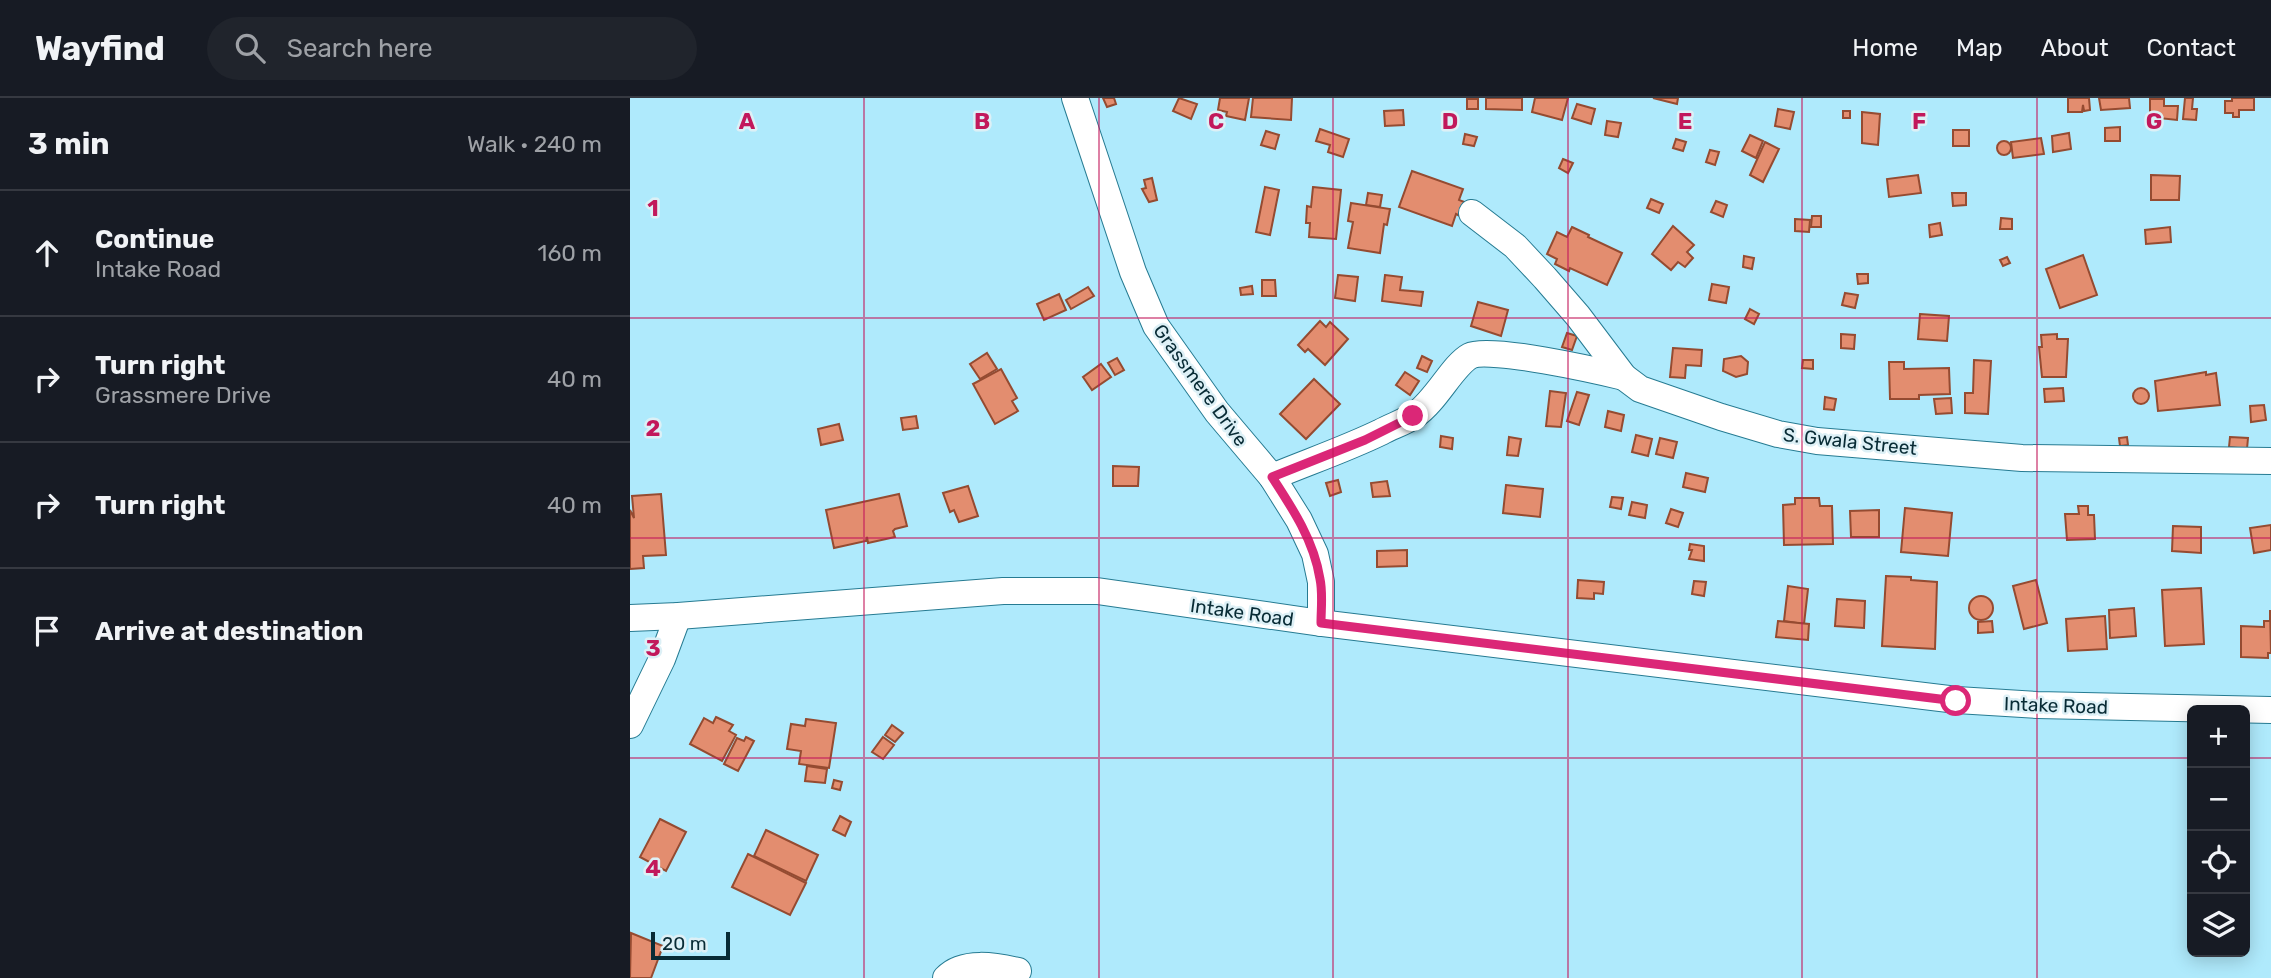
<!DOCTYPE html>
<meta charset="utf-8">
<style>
:root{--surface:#171b24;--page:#20242c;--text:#f1f3f6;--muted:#9ea1a6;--line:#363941}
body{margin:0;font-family:Rubik,sans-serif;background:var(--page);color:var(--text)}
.controls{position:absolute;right:21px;bottom:21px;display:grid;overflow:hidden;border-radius:10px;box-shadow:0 4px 18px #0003}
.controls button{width:63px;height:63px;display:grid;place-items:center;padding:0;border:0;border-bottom:2px solid var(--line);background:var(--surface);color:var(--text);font:35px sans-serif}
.scale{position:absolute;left:21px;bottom:18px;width:79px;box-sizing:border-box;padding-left:7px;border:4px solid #082b35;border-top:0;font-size:19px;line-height:24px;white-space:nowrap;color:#082b35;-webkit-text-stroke:5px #ddf0f6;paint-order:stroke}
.stop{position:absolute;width:21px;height:21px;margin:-16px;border:5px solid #db2777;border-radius:50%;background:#fff}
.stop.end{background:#db2777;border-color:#fff;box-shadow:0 2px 7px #0008}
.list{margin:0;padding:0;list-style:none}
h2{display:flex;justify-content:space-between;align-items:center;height:91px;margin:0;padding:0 28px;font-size:30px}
h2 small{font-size:23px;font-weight:400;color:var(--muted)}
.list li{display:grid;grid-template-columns:46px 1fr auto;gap:21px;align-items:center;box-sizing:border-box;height:126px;padding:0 28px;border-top:2px solid var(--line)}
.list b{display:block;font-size:26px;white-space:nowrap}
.list p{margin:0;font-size:23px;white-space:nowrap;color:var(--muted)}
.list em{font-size:23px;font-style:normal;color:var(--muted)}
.icon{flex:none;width:38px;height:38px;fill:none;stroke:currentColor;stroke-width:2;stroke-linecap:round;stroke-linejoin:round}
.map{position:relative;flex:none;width:1641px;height:880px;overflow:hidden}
header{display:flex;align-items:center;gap:42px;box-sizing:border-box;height:98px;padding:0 35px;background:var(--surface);border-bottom:2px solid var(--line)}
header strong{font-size:33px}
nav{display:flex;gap:38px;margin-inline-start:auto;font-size:24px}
.search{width:490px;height:63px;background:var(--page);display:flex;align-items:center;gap:18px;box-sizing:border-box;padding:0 24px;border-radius:38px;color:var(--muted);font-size:26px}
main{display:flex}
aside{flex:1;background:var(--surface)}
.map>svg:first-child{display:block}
.building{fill:#e38d6f;stroke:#954b31;stroke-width:2}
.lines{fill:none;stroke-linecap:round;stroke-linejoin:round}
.minor-casing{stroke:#267b92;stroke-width:28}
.minor{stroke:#fff;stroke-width:26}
.route{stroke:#db2777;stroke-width:9}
.grid{fill:none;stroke:#c2185b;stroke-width:2;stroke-opacity:0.55}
.labels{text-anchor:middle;stroke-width:5;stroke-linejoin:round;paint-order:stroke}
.street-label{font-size:19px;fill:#082b35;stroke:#ddf0f6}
.grid-label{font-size:23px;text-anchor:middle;font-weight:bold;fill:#c2185b;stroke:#ddf0f6;stroke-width:5;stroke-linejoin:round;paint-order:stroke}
</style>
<header>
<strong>Wayfind</strong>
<div class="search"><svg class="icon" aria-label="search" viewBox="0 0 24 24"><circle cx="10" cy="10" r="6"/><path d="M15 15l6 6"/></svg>Search here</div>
<nav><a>Home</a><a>Map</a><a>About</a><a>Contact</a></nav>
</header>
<main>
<aside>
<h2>3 min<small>Walk · 240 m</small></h2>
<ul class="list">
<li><svg class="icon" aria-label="ahead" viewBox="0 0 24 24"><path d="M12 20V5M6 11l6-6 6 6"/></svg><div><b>Continue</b><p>Intake Road</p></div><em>160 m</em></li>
<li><svg class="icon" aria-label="right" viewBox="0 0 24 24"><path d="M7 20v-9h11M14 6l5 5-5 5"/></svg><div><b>Turn right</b><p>Grassmere Drive</p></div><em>40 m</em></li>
<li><svg class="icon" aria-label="right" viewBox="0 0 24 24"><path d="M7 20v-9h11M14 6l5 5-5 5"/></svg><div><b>Turn right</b></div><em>40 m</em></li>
<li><svg class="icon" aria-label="arrive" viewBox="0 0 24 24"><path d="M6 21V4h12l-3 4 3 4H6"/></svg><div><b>Arrive at destination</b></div></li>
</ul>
</aside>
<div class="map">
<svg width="1641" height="880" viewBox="0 0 1641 880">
<rect width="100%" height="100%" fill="#afeafc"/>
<g class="building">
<path d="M473,0h11l2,6 -9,3z"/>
<path d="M549,0l18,6 -6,15 -18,-8z"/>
<path d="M590,0h29l-4,22 -19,-4 1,-4 -9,-2z"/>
<path d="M623,0h39l-1,22 -40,-3z"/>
<path d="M856,0h36v12l-36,-1z"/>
<path d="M905,0h33l-6,22 -30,-8z"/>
<path d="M1023,0h25l-1,6z"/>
<path d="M1438,0h21l1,12 -6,1 -1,-6 -1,7h-14z"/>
<path d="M1469,0h30l1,10 -29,2z"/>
<path d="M1555,0h8l-1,11h5l-1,11 -13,-1z"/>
<path d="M1602,0h22v12h-15v7h-6v-4h-8v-12h7z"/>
<rect x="837" y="1" width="11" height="10"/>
<path d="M1520,1h14v7h14l-1,14 -27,-3z"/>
<path d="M947,6l18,5 -4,15 -19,-6z"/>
<path d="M1148,11l16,3 -4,17 -15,-3z"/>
<path d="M773,12l1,15 -19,1 -1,-15z"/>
<rect x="1213" y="13" width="7" height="7"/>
<path d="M1232,14l18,2 -2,31 -16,-2z"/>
<path d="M977,23l14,2 -3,14 -13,-2z"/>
<path d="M1490,29v14h-15v-13z"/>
<path d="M690,31l29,10 -6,18 -15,-5 2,-7 -14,-4z"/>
<rect x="1323" y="32" width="16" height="16"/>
<path d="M636,33l13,4 -4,14 -14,-4z"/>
<path d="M1439,35l2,16 -18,3 -1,-16z"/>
<path d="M835,36l12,3 -3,9 -11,-2z"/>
<path d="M1120,37l13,6 -7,17 -14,-7z"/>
<path d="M1411,40l3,16 -31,4 -2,-16z"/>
<path d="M1046,41l10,3 -3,9 -10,-3z"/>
<circle cx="1374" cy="50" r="7"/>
<path d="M1135,44l14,7 -16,33 -13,-7z"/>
<path d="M1080,52l9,2 -4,13 -9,-3z"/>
<path d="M933,61l10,4 -5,10 -9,-5z"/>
<path d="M782,73l51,18 -4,11 8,3 -5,14 -6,-3 -4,12 -53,-19z"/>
<path d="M1288,77l3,18 -32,4 -2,-18z"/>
<path d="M1521,77l29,1 -1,24h-28z"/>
<path d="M522,80l5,22 -8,2 -7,-13 4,-1 -2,-8z"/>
<path d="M635,89l14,3 -9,45 -14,-3z"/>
<path d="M683,89l28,3 -5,49 -27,-2 1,-14h-4l1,-17 4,1z"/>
<path d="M738,95l14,2 -2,12 -14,-2z"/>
<path d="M1322,95h14v12l-13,1z"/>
<path d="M1021,101l12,5 -4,9 -12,-5z"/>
<path d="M1086,103l11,4 -4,12 -12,-5z"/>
<path d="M721,105l39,6 -3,16 -3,-1 -4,29 -32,-5 5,-26 -5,-1z"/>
<path d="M1182,118h9v11h-10z"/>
<path d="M1371,120l11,1v10h-12z"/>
<path d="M1165,121l15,1 -1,12 -14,-1z"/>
<path d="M1310,125l2,12 -12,2 -1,-12z"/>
<path d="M1043,128l21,19 -7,7 6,6 -8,9 -7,-5 -7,8 -19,-16z"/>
<path d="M942,129l17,8 -1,2 34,16 -15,32 -37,-17 -1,3 -14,-7 2,-5 -10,-5 10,-22 10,5z"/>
<path d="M1540,129l1,15 -25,2 -1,-14z"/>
<path d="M1453,157l14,40 -37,13 -14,-39z"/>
<path d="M1114,158l10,2 -2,11 -9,-2z"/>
<path d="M1377,159l3,6 -7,3 -3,-6z"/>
<path d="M1227,176h11v9l-10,1z"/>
<path d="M708,177l20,2 -3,24 -20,-3z"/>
<path d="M755,177l17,2 -2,13 23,2 -2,14 -39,-5z"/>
<path d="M632,182h13l1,16h-14z"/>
<path d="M1082,186l17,3 -3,16 -17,-3z"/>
<path d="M622,188l1,8 -12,1 -1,-7z"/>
<path d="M458,189l6,9 -23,13 -5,-9z"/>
<path d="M1215,195l13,2 -3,13 -13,-3z"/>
<path d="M429,196l7,16 -22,10 -7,-16z"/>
<path d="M848,204l30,8 -7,26 -30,-10z"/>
<path d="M1120,211l9,5 -5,10 -9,-5z"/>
<path d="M1290,216l29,2 -2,25 -29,-2z"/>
<path d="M690,223l6,6 4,-5 18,17 -23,26 -17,-16 -3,3 -7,-7z"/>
<path d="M937,235l10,3 -5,14 -10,-3z"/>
<path d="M1211,236l14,1 -1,14 -13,-1z"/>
<path d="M1427,236v5h11l-2,38h-24l-3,-30h3l-1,-12z"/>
<path d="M1043,250l29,2 -1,16 -15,-1 -1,13 -15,-1z"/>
<path d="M357,255l10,16 -17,10 -10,-15z"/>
<path d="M792,258l10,5 -5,11 -10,-4z"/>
<path d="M1111,258l7,6 -1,12 -11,3 -13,-6 1,-12z"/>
<path d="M487,260l7,12 -9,5 -7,-12z"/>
<path d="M1173,262h10v9l-11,-1z"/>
<path d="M1344,262l17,1 -3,53 -23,-1v-20h8z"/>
<path d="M1259,264h15v7l45,-1 1,26 -31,1v4h-29z"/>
<path d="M471,266l10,13 -19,13 -9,-13z"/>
<path d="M371,271l16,29 -5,3 6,10 -23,13 -22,-40z"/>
<path d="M775,274l14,9 -9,14 -14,-10z"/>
<path d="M1576,274v3l10,-2 4,32 -62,6 -3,-30z"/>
<path d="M684,281l26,25 -34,35 -26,-25z"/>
<circle cx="1511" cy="298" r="8"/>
<path d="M1433,290l1,13 -19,1 -1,-13z"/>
<path d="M920,293l16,2 -5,34 -15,-1z"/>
<path d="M947,294l12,3 -10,30 -12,-4z"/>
<path d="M1195,299l11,2 -2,11 -10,-1z"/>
<path d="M1321,300l1,15 -16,1 -2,-15z"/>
<path d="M1634,307l2,15 -15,2 -1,-16z"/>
<path d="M978,313l16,4 -3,16 -16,-4z"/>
<path d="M286,318l2,12 -15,2 -2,-12z"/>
<path d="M209,326l4,16 -22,5 -3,-16z"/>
<path d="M1006,337l16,4 -4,17 -16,-4z"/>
<path d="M811,338l12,2 -1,11 -12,-2z"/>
<path d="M879,339l12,2 -3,17 -11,-1z"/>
<path d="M1497,339l1,8 -8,1 -1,-8z"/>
<path d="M1600,339l18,1 -1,11 -18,-2z"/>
<path d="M1030,340l17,4 -4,16 -17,-4z"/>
<path d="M483,368l26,1 -1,19h-25z"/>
<path d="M1056,375l22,5 -3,14 -22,-5z"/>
<path d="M708,382l3,12 -11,4 -4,-13z"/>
<path d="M757,383l3,15 -17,1 -2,-14z"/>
<path d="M876,387l37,4 -3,28 -37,-4z"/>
<path d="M338,388l10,30 -19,6 -5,-12 -4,2 -7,-19z"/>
<path d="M31,396l5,61 -23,1 1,12 -14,1v-59l4,8 -2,-22z"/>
<path d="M269,396l8,32 -12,3 -2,2 2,6 -27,6 -1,-6 -1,4 -32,7 -8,-38z"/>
<path d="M982,399l11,1 -2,11 -11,-2z"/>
<path d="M1165,400h24l1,8h12l1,38 -49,1 -1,-40 12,-1z"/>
<path d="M1002,404l15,3 -2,13 -16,-3z"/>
<path d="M1448,408h10v9h6l1,24 -28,1 -2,-26h14z"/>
<path d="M1275,410l47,5 -4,43 -47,-4z"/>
<path d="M1041,411l12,4 -5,14 -12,-4z"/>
<path d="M1249,412v27h-28l-1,-26z"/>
<path d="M1641,427v25l-17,3 -4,-25z"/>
<path d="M1543,428l28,1v26l-29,-2z"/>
<path d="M1060,446l14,2v15l-15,-2 3,-9h-3z"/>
<path d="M777,452v16l-30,1v-16z"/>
<path d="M1256,478l25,1v3l26,2 -2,67 -53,-3z"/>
<path d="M948,482l26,2 -1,12 -9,-1v6l-17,-1z"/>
<path d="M1406,482l11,43 -23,6 -11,-43z"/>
<path d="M1064,483l12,1 -2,14 -12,-2z"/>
<path d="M1158,488l20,3 -4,35 -20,-3z"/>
<path d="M1571,490l3,56 -39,2 -3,-56z"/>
<circle cx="1351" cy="510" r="12"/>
<path d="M1207,501l28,2 -1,27 -29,-2z"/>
<path d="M1504,510l2,28 -26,2 -1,-28z"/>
<path d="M1640,512l1,43h-3v5l-27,-1v-31l23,1v-6h6z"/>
<path d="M1475,518l2,33 -39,2 -2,-32z"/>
<path d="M1148,523l31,3 -1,16 -32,-3z"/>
<path d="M1362,523l1,11 -15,1v-11z"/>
<path d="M86,619l17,8 -4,6 7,4 -14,26 -32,-17 14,-26 9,5z"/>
<path d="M176,621l30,4 -7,45 -30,-4 2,-13 -14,-2 4,-25 14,2z"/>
<path d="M262,627l11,8 -8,9 -10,-7z"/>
<path d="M116,639l8,4 -16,30 -14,-7 13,-26 7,3z"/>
<path d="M253,639l11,8 -11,14 -11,-7z"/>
<path d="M177,668l20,3 -2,14 -20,-2z"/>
<path d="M204,682l8,2 -2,8 -8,-2z"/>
<path d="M210,718l11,6 -6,14 -12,-6z"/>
<path d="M30,721l26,13 -20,39 -26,-14z"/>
<path d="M136,732l52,25 -12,26 -52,-25z"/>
<path d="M118,756l58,29 -16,32 -58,-28z"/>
<path d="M1,835l32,13 -12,32h-21z"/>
</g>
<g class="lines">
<defs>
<g id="minor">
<path d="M445,0l58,174 23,54 61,86 55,65 27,43 16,34 6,28v41"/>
<path d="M842,115l43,33 30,32 33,38 46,61 16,12 81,28 57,17 39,7 205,17 249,3"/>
<path d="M642,379c36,-15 74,-28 109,-45 11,-6 24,-10 34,-17 21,-14 38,-50 55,-59 19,-10 129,15 154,21"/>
<path d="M0,520l48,-2 325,-25h94l224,32 636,77 80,5 234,5"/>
<path d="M0,627l32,-66 16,-43"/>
<path d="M316,880c17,-18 50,-12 72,-7"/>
</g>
</defs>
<use href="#minor" class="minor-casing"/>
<use href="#minor" class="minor"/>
</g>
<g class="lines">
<path class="route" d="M783,318l-48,24 -93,37c21,32 42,64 48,102 3,14 1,30 1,44l635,78"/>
</g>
<path class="grid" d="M234,0v880M469,0v880M703,0v880M938,0v880M1172,0v880M1407,0v880M0,220h1641M0,440h1641M0,660h1562M1615,660h26"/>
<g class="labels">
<g class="street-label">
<text transform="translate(571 287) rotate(54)" y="7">Grassmere Drive</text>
<text transform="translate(1220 343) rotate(6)" y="7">S. Gwala Street</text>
<text transform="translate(612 514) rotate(8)" y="7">Intake Road</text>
<text transform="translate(1426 607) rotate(2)" y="7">Intake Road</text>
</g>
</g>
<g class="grid-label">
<text x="117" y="31">A</text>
<text x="352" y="31">B</text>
<text x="586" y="31">C</text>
<text x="820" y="31">D</text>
<text x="1055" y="31">E</text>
<text x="1289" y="31">F</text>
<text x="1524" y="31">G</text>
<text x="23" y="118">1</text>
<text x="23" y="338">2</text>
<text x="23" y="558">3</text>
<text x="23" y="778">4</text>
</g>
</svg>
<div class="controls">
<button>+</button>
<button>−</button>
<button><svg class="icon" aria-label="locate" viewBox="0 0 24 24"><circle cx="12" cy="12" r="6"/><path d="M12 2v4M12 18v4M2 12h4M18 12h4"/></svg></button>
<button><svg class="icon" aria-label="layers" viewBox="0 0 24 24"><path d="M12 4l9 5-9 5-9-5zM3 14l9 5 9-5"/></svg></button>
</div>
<div class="scale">20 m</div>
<div class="stop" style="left:1326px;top:603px"></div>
<div class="stop end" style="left:783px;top:318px"></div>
</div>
</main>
